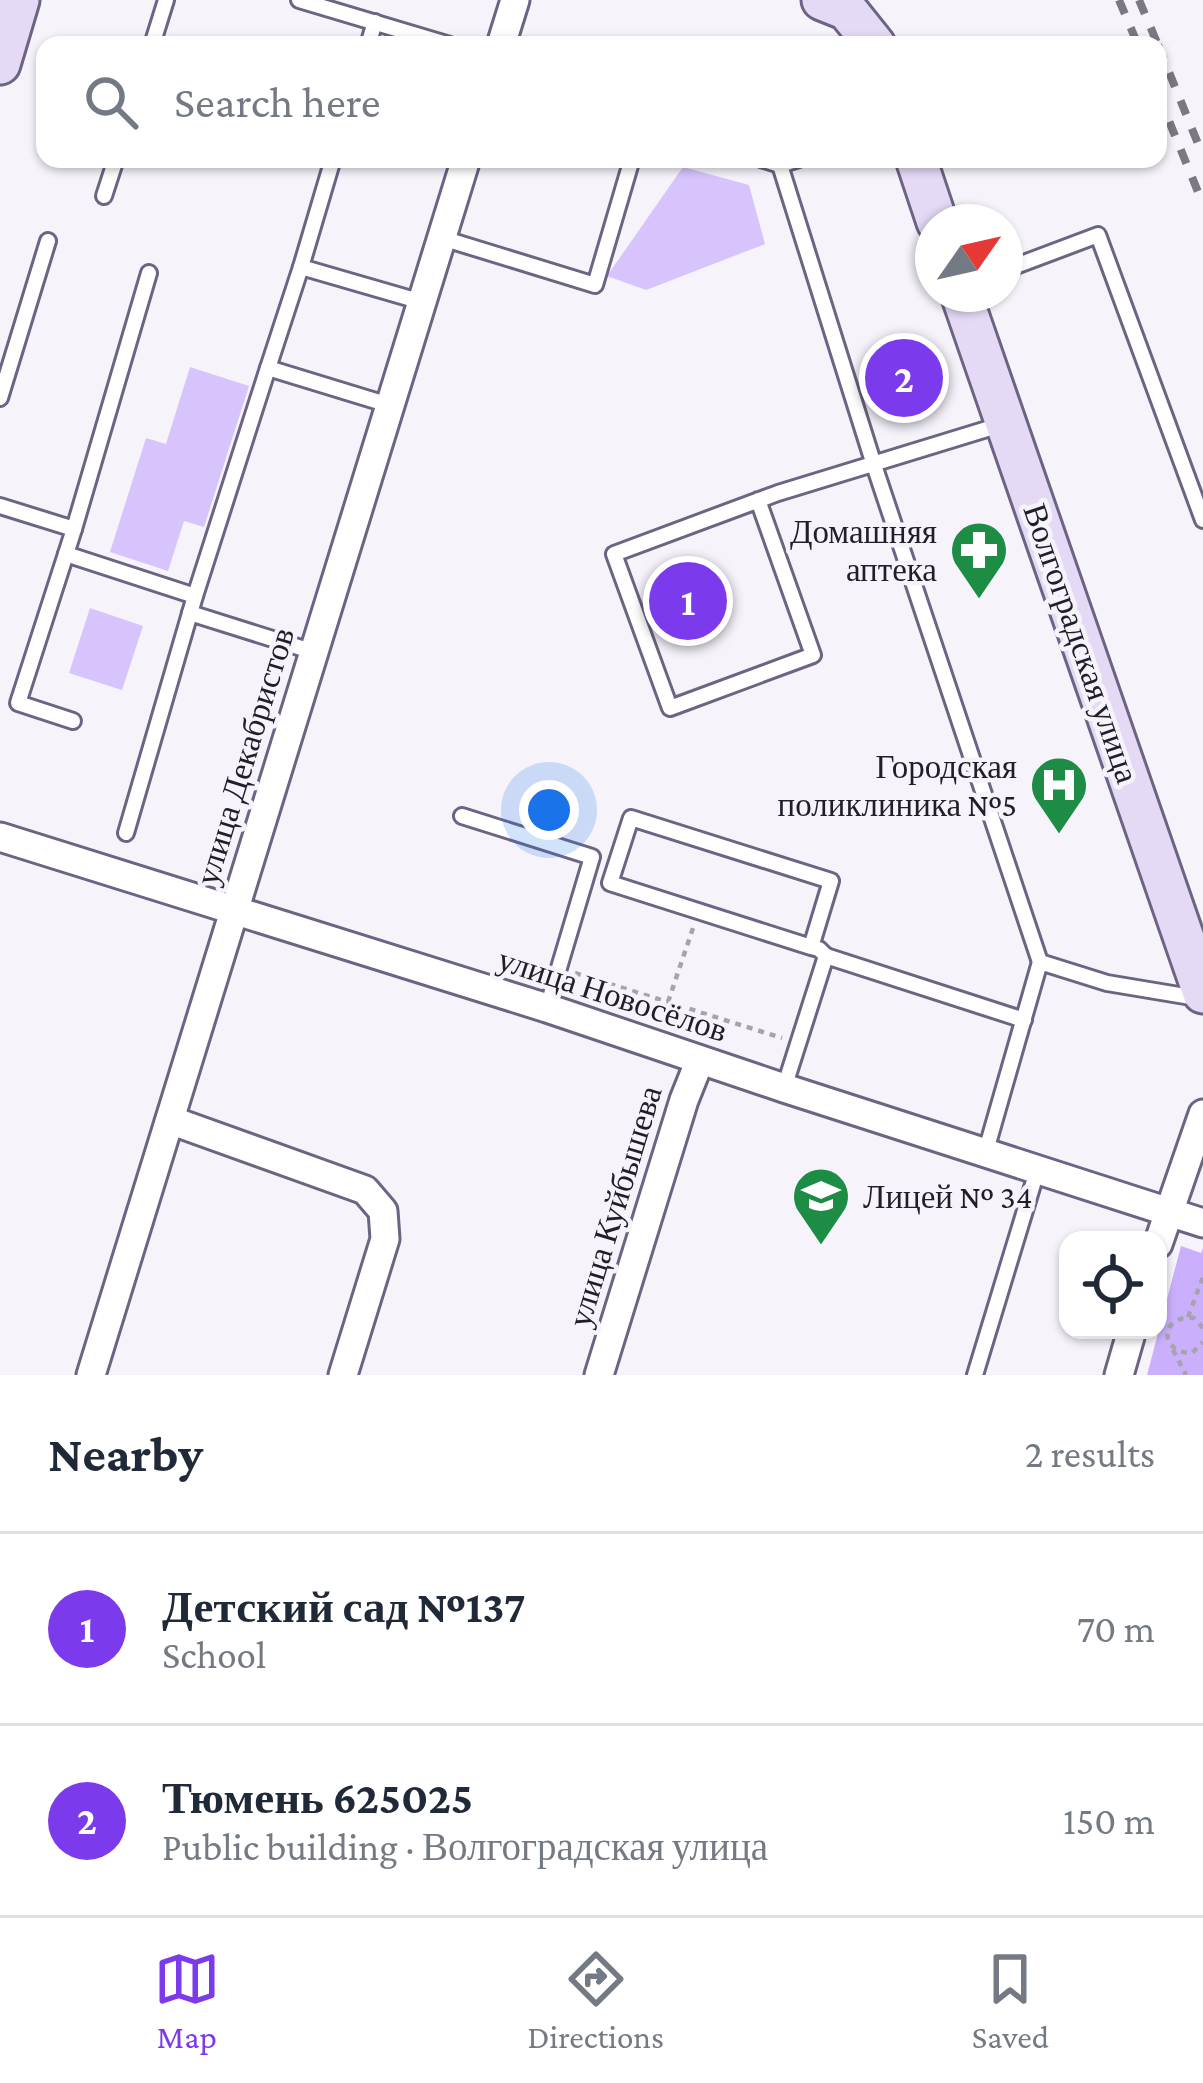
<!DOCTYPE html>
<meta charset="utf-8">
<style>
:root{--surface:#fff;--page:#f2f2f3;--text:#1f2937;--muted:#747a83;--line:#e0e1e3;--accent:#7c3aed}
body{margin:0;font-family:"Crimson Pro",serif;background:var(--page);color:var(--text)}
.controls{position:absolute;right:36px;bottom:36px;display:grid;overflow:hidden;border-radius:24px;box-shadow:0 3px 9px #0004}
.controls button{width:108px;height:108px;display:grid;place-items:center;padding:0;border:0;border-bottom:3px solid var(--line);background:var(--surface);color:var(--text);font:60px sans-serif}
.compass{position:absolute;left:915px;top:204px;width:108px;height:108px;border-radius:50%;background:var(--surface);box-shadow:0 3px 9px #0004;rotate:56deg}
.you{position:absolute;left:549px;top:810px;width:42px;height:42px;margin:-30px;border:9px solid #fff;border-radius:50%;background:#1a73e8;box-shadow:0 0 0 18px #1a73e833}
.badge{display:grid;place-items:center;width:78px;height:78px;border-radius:50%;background:var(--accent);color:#fff;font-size:39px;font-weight:700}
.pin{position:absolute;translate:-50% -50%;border:6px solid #fff;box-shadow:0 3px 12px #0006}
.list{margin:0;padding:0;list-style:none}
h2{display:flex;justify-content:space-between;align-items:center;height:156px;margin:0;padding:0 48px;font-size:51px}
h2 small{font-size:39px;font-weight:400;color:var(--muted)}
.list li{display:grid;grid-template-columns:78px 1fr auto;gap:36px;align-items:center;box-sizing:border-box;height:192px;padding:0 48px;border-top:3px solid var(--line)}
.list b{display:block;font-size:45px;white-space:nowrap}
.list p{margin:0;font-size:39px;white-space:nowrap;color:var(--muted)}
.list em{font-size:39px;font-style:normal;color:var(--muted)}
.icon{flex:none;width:66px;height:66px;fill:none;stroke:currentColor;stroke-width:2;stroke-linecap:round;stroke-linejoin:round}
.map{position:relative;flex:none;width:1203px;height:1375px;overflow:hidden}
.search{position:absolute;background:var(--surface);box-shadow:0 3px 9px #0004;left:36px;right:36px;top:36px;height:132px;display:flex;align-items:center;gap:30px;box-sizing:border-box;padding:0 42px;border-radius:24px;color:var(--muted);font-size:45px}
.sheet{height:540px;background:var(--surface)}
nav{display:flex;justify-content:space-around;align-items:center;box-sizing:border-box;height:168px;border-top:3px solid var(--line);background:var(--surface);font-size:33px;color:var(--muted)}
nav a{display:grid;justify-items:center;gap:6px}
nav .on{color:var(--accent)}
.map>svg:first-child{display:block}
.green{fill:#d7c4fd}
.forest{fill:#cab0fc}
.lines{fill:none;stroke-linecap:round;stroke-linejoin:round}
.lane-casing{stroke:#6d6382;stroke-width:20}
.street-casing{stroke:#6d6382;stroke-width:33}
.secondary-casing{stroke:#6d6382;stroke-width:45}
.path{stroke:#a6a3ac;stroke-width:4.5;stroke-dasharray:6 6;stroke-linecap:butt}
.lane{stroke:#fff;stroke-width:14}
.street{stroke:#fff;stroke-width:27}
.secondary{stroke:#e4daf5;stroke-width:39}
.rail{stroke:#7c7883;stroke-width:8;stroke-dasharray:15 15;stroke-linecap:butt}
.labels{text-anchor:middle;stroke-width:9;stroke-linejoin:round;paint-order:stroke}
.poi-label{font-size:33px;fill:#211d2a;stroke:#f6f3fb;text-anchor:end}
.street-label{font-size:33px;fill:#211d2a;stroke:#f6f3fb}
</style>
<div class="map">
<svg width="1203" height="1375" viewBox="0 0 1203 1375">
<rect width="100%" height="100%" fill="#f6f3fb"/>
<g class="green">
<path d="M683,167l66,18 16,59 -119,46 -39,-14z"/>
<path d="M190,367l59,19 -45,141 -20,-6 -16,50 -58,-19 36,-114 20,6z"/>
<path d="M90,608l53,18 -21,64 -53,-17z"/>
</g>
<path class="forest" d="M1181,1246l20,7 2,-5v127h-56z"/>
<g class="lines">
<defs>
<g id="lane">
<path d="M299,0l151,45"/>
<path d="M152,45l14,-45"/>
<path d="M368,45l7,-23"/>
<path d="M333,159l-32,108 121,35"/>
<path d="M761,159l19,6 19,-6"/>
<path d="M780,165l94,300 166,497"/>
<path d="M104,196l12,-37"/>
<path d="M442,238l153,47 37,-126"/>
<path d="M1005,270l93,-35 105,285"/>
<path d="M268,368l33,-101"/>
<path d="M0,398l48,-157"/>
<path d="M758,500l55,155 -143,53 -56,-154 164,-61 222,-68"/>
<path d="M0,506l74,23 -8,25"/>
<path d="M74,529l75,-256"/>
<path d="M190,613l124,39"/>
<path d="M73,721l-55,-18 48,-149 129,42"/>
<path d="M462,816l130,41 -45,151"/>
<path d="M126,833l69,-237 73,-228 121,37"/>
<path d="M811,947l20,-66 -200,-63 -21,65 201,64 8,2 7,7"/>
<path d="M784,1088l42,-132 198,64"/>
<path d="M985,1154l55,-192 67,21 90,15"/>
<path d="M975,1375l62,-204"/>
</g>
<g id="street">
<path d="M501,45l14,-45"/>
<path d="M0,837l547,171 237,80 419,135"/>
<path d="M170,1120l195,70 18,21 2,28 -42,136"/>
<path d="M1158,1244l45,-130"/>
<path d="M91,1375l375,-1216"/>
<path d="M599,1375l85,-275 16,-40"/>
<path d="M1119,1375l13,-45"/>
</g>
<g id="secondary">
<path d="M822,0l25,10 28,35"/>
<path d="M0,64l19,-64"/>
<path d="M916,159l21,63"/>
<path d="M961,294l242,699"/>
</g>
</defs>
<use href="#lane" class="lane-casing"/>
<use href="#street" class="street-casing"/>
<use href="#secondary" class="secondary-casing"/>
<g class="path">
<path d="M575,973l207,65"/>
<path d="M668,1002l25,-74"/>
<path d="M1188,1317l15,-40"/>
<path d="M1203,1328l-9,-10c-34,-4 -36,35 -2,35l11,-11"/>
<path d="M1173,1350l13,25"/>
</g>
<use href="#lane" class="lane"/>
<use href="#street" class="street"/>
<use href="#secondary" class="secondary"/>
<g class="rail">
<path d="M1119,0l19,45"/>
<path d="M1139,0l19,45"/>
<path d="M1158,45l45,111"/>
<path d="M1158,94l45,110"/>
</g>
</g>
<defs>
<symbol id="pharmacy-pin" viewBox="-11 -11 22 30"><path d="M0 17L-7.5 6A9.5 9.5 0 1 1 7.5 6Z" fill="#1d8c44" stroke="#f6f3fb"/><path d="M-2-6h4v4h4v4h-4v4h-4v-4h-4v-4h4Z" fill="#fff"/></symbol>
<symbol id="hospital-pin" viewBox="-11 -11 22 30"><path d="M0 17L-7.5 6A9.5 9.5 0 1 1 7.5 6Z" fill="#1d8c44" stroke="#f6f3fb"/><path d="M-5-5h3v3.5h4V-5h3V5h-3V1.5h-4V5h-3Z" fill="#fff"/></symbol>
<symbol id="school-pin" viewBox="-11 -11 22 30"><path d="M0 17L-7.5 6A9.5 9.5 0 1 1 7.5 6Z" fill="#1d8c44" stroke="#f6f3fb"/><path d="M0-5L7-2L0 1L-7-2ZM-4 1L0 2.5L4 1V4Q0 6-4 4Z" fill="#fff"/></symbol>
</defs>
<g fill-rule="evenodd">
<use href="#pharmacy-pin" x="946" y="517" width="66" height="90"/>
<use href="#hospital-pin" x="1026" y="752" width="66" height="90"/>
<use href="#school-pin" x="788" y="1163" width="66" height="90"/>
</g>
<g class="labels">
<g class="poi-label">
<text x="937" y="543">Домашняя<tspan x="937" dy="38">аптека</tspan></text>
<text x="1017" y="778">Городская<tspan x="1017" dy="38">поликлиника №5</tspan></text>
<text x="863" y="1208" text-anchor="start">Лицей № 34</text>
</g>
<g class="street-label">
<text transform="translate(1082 643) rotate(71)" y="12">Волгоградская улица</text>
<text transform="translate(244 756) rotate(-73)" y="12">улица Декабристов</text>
<text transform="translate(613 994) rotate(18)" y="12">улица Новосёлов</text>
<text transform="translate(614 1206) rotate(-73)" y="12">улица Куйбышева</text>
</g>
</g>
</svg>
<div class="controls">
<button><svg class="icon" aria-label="locate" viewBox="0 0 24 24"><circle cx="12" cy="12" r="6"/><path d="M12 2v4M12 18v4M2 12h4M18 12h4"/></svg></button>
</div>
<svg class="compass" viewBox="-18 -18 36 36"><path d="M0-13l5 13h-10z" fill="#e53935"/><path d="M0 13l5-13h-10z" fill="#747a83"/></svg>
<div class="you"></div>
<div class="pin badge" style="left:688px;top:601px">1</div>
<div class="pin badge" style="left:904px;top:378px">2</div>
<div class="search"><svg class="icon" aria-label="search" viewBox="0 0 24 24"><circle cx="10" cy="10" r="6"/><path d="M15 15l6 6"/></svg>Search here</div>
</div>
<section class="sheet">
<h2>Nearby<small>2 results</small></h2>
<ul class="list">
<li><span class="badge">1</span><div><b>Детский сад №137</b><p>School</p></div><em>70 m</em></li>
<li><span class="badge">2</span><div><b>Тюмень 625025</b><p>Public building · Волгоградская улица</p></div><em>150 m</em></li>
</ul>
</section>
<nav>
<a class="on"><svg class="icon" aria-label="map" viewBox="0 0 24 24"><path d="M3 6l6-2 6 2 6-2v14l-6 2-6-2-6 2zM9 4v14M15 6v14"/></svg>Map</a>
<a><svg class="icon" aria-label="directions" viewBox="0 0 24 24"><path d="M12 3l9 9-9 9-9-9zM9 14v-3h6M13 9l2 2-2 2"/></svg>Directions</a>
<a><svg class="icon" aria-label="saved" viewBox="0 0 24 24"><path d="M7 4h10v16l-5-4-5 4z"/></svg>Saved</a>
</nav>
